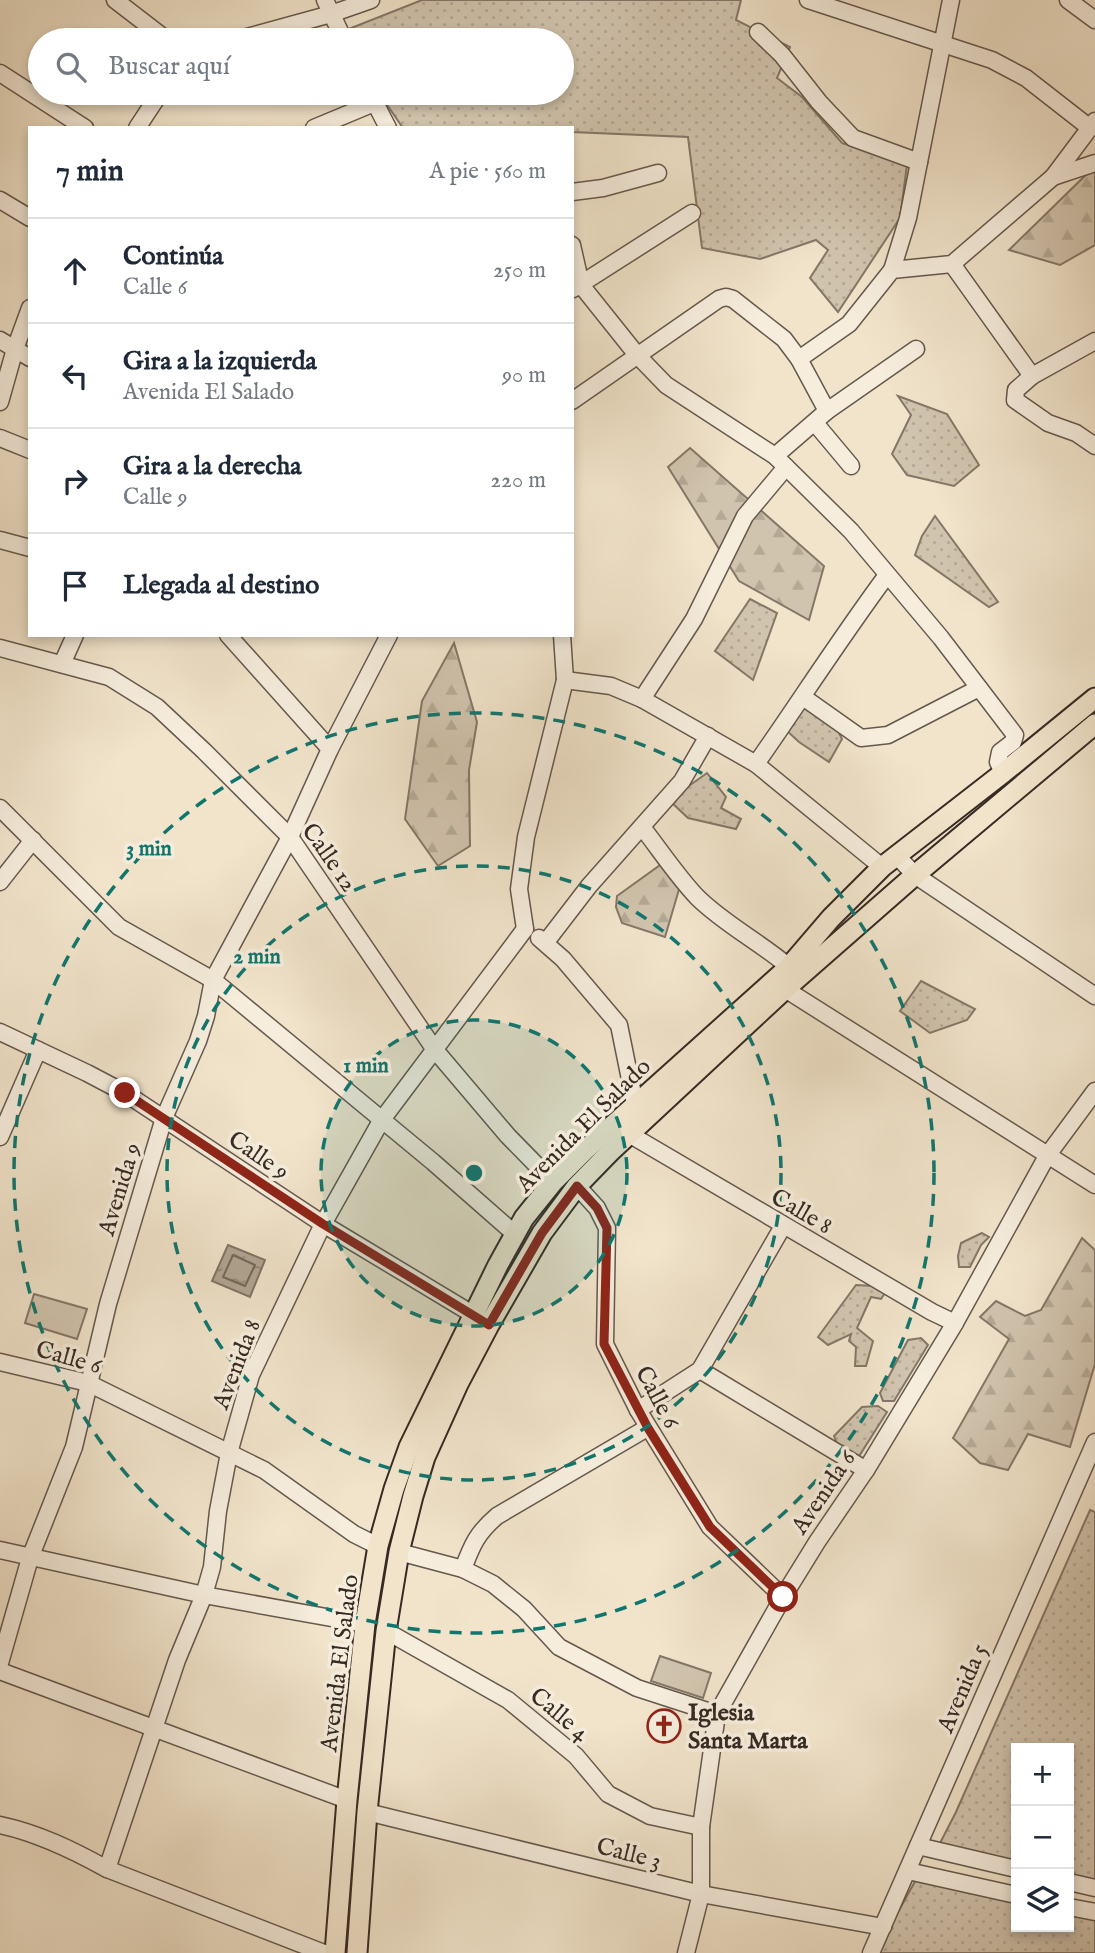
<!DOCTYPE html>
<html lang="es">
<meta charset="utf-8">
<style>
:root{--surface:#fff;--page:#f6f6f7;--text:#1f2937;--muted:#747a83;--line:#e0e1e3}
body{margin:0;font-family:"IM FELL English",serif;background:var(--page);color:var(--text)}
.controls{position:absolute;right:21px;bottom:21px;display:grid;overflow:hidden;border-radius:0px;box-shadow:0 4px 10px #0003}
.controls button{width:63px;height:63px;display:grid;place-items:center;padding:0;border:0;border-bottom:2px solid var(--line);background:var(--surface);color:var(--text);font:35px sans-serif}
.stop{position:absolute;width:21px;height:21px;margin:-16px;border:5px solid #8f2418;border-radius:50%;background:#fff}
.stop.end{background:#8f2418;border-color:#fff;box-shadow:0 2px 7px #0008}
.list{margin:0;padding:0;list-style:none}
h2{display:flex;justify-content:space-between;align-items:center;height:91px;margin:0;padding:0 28px;font-size:30px}
h2 small{font-size:23px;font-weight:400;color:var(--muted)}
.list li{display:grid;grid-template-columns:46px 1fr auto;gap:21px;align-items:center;box-sizing:border-box;height:105px;padding:0 28px;border-top:2px solid var(--line)}
.list b{display:block;font-size:26px;white-space:nowrap}
.list p{margin:0;font-size:23px;white-space:nowrap;color:var(--muted)}
.list em{font-size:23px;font-style:normal;color:var(--muted)}
.icon{flex:none;width:38px;height:38px;fill:none;stroke:currentColor;stroke-width:2;stroke-linecap:round;stroke-linejoin:round}
.map{position:relative;flex:none;width:1095px;height:1953px;overflow:hidden}
.search{position:absolute;background:var(--surface);box-shadow:0 4px 10px #0003;left:28px;top:28px;width:546px;height:77px;display:flex;align-items:center;gap:18px;box-sizing:border-box;padding:0 24px;border-radius:38px;color:var(--muted);font-size:26px}
.panel{position:absolute;background:var(--surface);box-shadow:0 4px 10px #0003;left:28px;top:126px;width:546px;height:511px;border-radius:0px}
.map>svg:first-child{display:block}
.grass{fill:url(#grass-dots);stroke:#847768;stroke-width:2}
.forest{fill:url(#forest-firs);stroke:#847768;stroke-width:2}
.garden{fill:#d1c4ae;stroke:#847768;stroke-width:2}
.water{fill:url(#water-ripples);stroke:#807466;stroke-width:2}
.lines{fill:none;stroke-linecap:round;stroke-linejoin:round}
.shore{stroke:#74685a;stroke-width:2}
.minor-casing{stroke:#65584d;stroke-width:19}
.major-casing{stroke:#362a23;stroke-width:23}
.minor{stroke:#f6eddd;stroke-width:16}
.major{stroke:#f1e4cb;stroke-width:19}
.route{stroke:#8f2418;stroke-width:9}
.ring{fill:none;stroke:#0f766e;stroke-width:3.5;stroke-dasharray:12 9}
.labels{text-anchor:middle;stroke-width:7;stroke-linejoin:round;paint-order:stroke}
.street-label{font-size:24px;fill:#362a23;stroke:#f6eddd}
.poi-label{font-size:24px;font-weight:bold;fill:#362a23;stroke:#f6eddd;text-anchor:start}
.centre{fill:#0f766e;stroke:#f6eddd;stroke-width:3.5}
.ring-label{font-size:21px;text-anchor:middle;font-weight:bold;fill:#0f766e;stroke:#f6eddd;stroke-width:7;stroke-linejoin:round;paint-order:stroke}
</style>
<div class="map">
<svg width="1095" height="1953" viewBox="0 0 1095 1953">
<defs>
<pattern id="grass-dots" width="8" height="8" patternUnits="userSpaceOnUse" patternTransform="scale(1.75)"><rect width="8" height="8" fill="#d1c4ae"/><path d="M2 2h.1M6 6h.1" fill="none" stroke="#b4a995" stroke-width="1.8" stroke-linecap="round"/></pattern>
<pattern id="forest-firs" width="22" height="20" patternUnits="userSpaceOnUse" patternTransform="scale(1.75)"><rect width="22" height="20" fill="#d1c4ae"/><path d="M5 1l3.5 6h-7zM16 11l3.5 6h-7z" fill="#b4a995"/></pattern>
<pattern id="water-ripples" width="26" height="14" patternUnits="userSpaceOnUse" patternTransform="scale(1.75)"><rect width="26" height="14" fill="#b1a592"/><path d="M2 4q2-2 4 0t4 0M15 11q2-2 4 0t4 0" fill="none" stroke="#918777"/></pattern>
</defs>
<rect width="100%" height="100%" fill="#f1e4cb"/>
<filter id="stains"><feTurbulence type="fractalNoise" baseFrequency=".00286" numOctaves="4"/><feColorMatrix values="0 0 0 0 .2 0 0 0 0 .09 0 0 0 0 .02 0 0 0 .5 -.17"/></filter>
<radialGradient id="worn" r=".72"><stop offset=".6" stop-color="#630" stop-opacity="0"/><stop offset="1" stop-color="#630" stop-opacity=".3"/></radialGradient>
<g class="grass">
<path d="M422,0h319l-5,20 54,27 -13,31 25,19 40,46 65,22 -7,53 -62,94 -28,-34 18,-28 -12,-10 -56,19 -58,-11 -14,-111 -116,-5v-4h-169l-24,-35h183v-53h-211l-5,-10z"/>
<path d="M898,396l49,18 32,51 -25,21 -47,-11 -15,-21 19,-39z"/>
<path d="M935,516l63,86 -9,5 -74,-52 7,-19z"/>
<path d="M750,599l27,14 -24,67 -38,-29z"/>
<path d="M807,702l26,19 9,18 -13,23 -30,-20 -13,-12z"/>
<path d="M707,773l19,24 -5,11 20,11 -5,10 -48,-11 -19,-18z"/>
<path d="M921,981l54,28 -8,11 -37,13 -30,-22z"/>
<path d="M982,1233l7,4 -8,8 -11,22h-11l-1,-11 3,-13z"/>
<path d="M856,1285l18,1 11,7 -4,6 -10,-2 -14,31 16,13 -7,25h-11l1,-19 -7,-6 2,-7 -23,11 -10,-8z"/>
<path d="M921,1338l7,7 -34,56h-11l-3,-8 28,-53z"/>
<path d="M878,1406l9,6 -31,49 -16,-10 -6,-15 28,-29z"/>
<path d="M1090,1510l5,2v370l-26,-6v-128h-53v116l-78,-17 18,-35z"/>
<path d="M917,1878l99,23v26h53v-14l26,6v34h-216l9,-23z"/>
</g>
<g class="forest">
<path d="M1095,166v79l-35,20 -51,-15z"/>
<path d="M690,448l134,118 -15,54 -70,-39 -71,-114z"/>
<path d="M454,643l23,79 -8,48 1,76 -32,20 -33,-47 17,-118z"/>
<path d="M663,863l17,23 -15,51 -43,-14 -6,-16 1,-11z"/>
<path d="M1082,1238l13,12v114l-25,83 -42,-13 -20,36 -28,-7 -27,-25 56,-99 -29,-22 16,-16 29,15 16,-6z"/>
</g>
<g class="garden">
<path d="M34,1294l53,15 -10,30 -52,-16z"/>
<path d="M660,1656l51,17 -8,25 -52,-17z"/>
</g>
<path class="water" d="M228,1245l37,15 -15,37 -38,-16z"/>
<g class="lines">
<path class="shore" d="M233,1255l22,10 -10,21 -22,-9z"/>
<defs>
<g id="minor">
<path d="M115,0l52,40"/>
<path d="M325,0l19,40"/>
<path d="M808,0l184,60 34,18 64,50"/>
<path d="M1068,0l27,20"/>
<path d="M758,32l24,23 37,47 34,36 66,24"/>
<path d="M236,40l95,-26 40,-14"/>
<path d="M0,73l85,55"/>
<path d="M370,93l18,35"/>
<path d="M137,128l23,-35"/>
<path d="M314,128l60,-25"/>
<path d="M1053,177l42,-56"/>
<path d="M572,192l31,-4 55,-15"/>
<path d="M0,200l30,18"/>
<path d="M572,245l9,40 56,70 29,30 109,71 76,75 90,107 74,97 -2,7 -13,10 -2,10 5,11"/>
<path d="M952,264l80,112"/>
<path d="M892,270l16,-52 43,-218"/>
<path d="M573,289l119,-76"/>
<path d="M0,340l30,18"/>
<path d="M1095,341l-63,35 -16,14 -1,10 33,23 28,10 19,13"/>
<path d="M799,359l50,-35 43,-54 60,-6 101,-87 42,-14"/>
<path d="M572,401l147,-102 7,-2 7,2 51,40 15,20 28,52"/>
<path d="M0,402l15,-53 15,-41"/>
<path d="M815,423l36,43"/>
<path d="M0,438l30,12"/>
<path d="M775,456l52,-45 89,-62"/>
<path d="M0,540l30,8"/>
<path d="M228,635l102,114"/>
<path d="M0,648l109,29 48,30 47,44 86,86 145,213 73,86 45,46"/>
<path d="M62,664l13,-29"/>
<path d="M565,680l46,6 31,13 114,65 126,103"/>
<path d="M803,697l58,41 27,-3 91,-47"/>
<path d="M642,699l52,-80 51,-103 41,-49"/>
<path d="M756,764c44,-63 85,-127 131,-189"/>
<path d="M0,808l119,119 94,53 220,182 82,72"/>
<path d="M642,827c18,23 35,49 55,70 27,27 63,45 92,70"/>
<path d="M897,856l18,19 180,121"/>
<path d="M0,882l33,-42"/>
<path d="M525,929l-6,-40 7,-52 39,-157 -3,-45"/>
<path d="M539,938l24,21 56,66 16,79"/>
<path d="M546,942l43,-56 93,-105 26,-45"/>
<path d="M785,989l310,196"/>
<path d="M0,1032l87,41 38,20 198,131 161,97"/>
<path d="M629,1134l303,178 23,11"/>
<path d="M0,1137l38,-87"/>
<path d="M577,1186l20,22 10,20 -2,116 33,66 72,117 73,70"/>
<path d="M0,1362l88,21 176,87 90,64 24,12"/>
<path d="M700,1370l166,100"/>
<path d="M638,1410l62,-40 83,-144"/>
<path d="M0,1550l204,45 161,29"/>
<path d="M399,1552l64,17 30,15 31,25 35,38 78,41 80,26"/>
<path d="M463,1569c9,-24 14,-36 34,-53l150,-88"/>
<path d="M386,1631l122,69 68,56 32,38 42,22 51,11"/>
<path d="M0,1663l30,-105 44,-111 34,-143 56,-186 34,-77 8,-25 7,-36 77,-143 40,-88 59,-114"/>
<path d="M0,1671l347,129"/>
<path d="M367,1812l334,82 182,33"/>
<path d="M0,1825c38,8 73,25 107,44l217,84"/>
<path d="M918,1846l98,23"/>
<path d="M107,1869l70,-209 27,-65 8,-28 6,-56 11,-58 22,-78 72,-151 58,-103 144,-192"/>
<path d="M908,1871l108,24"/>
<path d="M1069,1882l26,6"/>
<path d="M1069,1907l26,5"/>
<path d="M686,1953l15,-59v-67l16,-113 66,-117 34,-55 49,-72 89,-147 92,-167 48,-65"/>
<path d="M871,1953l224,-511"/>
</g>
<g id="major">
<path d="M335,1953l12,-153 18,-176 13,-78 16,-57 15,-42 89,-182 26,-47 29,-36 31,-31 205,-184 42,-49 51,-51 121,-94 92,-75"/>
<path d="M357,1953l10,-141 19,-181 13,-79 14,-56 12,-39 33,-73 31,-59 53,-92 35,-47 35,-36 173,-161 130,-114 180,-151"/>
</g>
</defs>
<use href="#minor" class="minor-casing"/>
<use href="#major" class="major-casing"/>
<use href="#minor" class="minor"/>
<use href="#major" class="major"/>
</g>
<g class="lines">
<path class="route" d="M125,1093l198,131 166,101 53,-92 35,-47 20,22 10,20 -3,116 44,84 62,99 73,70"/>
</g>
<circle cx="474" cy="1173" r="153" fill="#0f766e" fill-opacity=".12"/>
<g class="ring">
<circle cx="474" cy="1173" r="153"/>
<circle cx="474" cy="1173" r="307"/>
<circle cx="474" cy="1173" r="460"/>
</g>
<defs>
<symbol id="church-ring" viewBox="-11 -11 22 22"><circle r="9.5" fill="#f6eddd" stroke="#8f2418" stroke-width="1.5"/><path d="M-1.2-6h2.4v3.5h3.3v2.4h-3.3V6h-2.4V-.1h-3.3v-2.4h3.3Z" fill="#8f2418"/></symbol>
</defs>
<g fill-rule="evenodd">
<use href="#church-ring" x="645" y="1707" width="38" height="38"/>
</g>
<g class="labels">
<g class="street-label">
<text transform="translate(330 857) rotate(55)" y="8">Calle 12</text>
<text transform="translate(583 1125) rotate(-45)" y="8">Avenida El Salado</text>
<text transform="translate(259 1155) rotate(34)" y="8">Calle 9</text>
<text transform="translate(119 1189) rotate(-73)" y="8">Avenida 9</text>
<text transform="translate(802 1211) rotate(30)" y="8">Calle 8</text>
<text transform="translate(69 1357) rotate(16)" y="8">Calle 6</text>
<text transform="translate(236 1364) rotate(-69)" y="8">Avenida 8</text>
<text transform="translate(658 1397) rotate(62)" y="8">Calle 6</text>
<text transform="translate(823 1492) rotate(-56)" y="8">Avenida 6</text>
<text transform="translate(339 1663) rotate(-83)" y="8">Avenida El Salado</text>
<text transform="translate(962 1688) rotate(-67)" y="8">Avenida 5</text>
<text transform="translate(560 1714) rotate(40)" y="8">Calle 4</text>
<text transform="translate(629 1853) rotate(14)" y="8">Calle 3</text>
</g>
<g class="poi-label">
<text x="688" y="1720">Iglesia<tspan x="688" dy="28">Santa Marta</tspan></text>
</g>
</g>
<circle cx="474" cy="1173" r="10" class="centre"/>
<g class="ring-label">
<text x="149" y="855">3 min</text>
<text x="257" y="963">2 min</text>
<text x="366" y="1072">1 min</text>
</g>
<rect width="100%" height="100%" filter="url(#stains)"/>
<rect width="100%" height="100%" fill="url(#worn)"/>
</svg>
<div class="controls">
<button>+</button>
<button>−</button>
<button><svg class="icon" aria-label="layers" viewBox="0 0 24 24"><path d="M12 4l9 5-9 5-9-5zM3 14l9 5 9-5"/></svg></button>
</div>
<div class="stop" style="left:783px;top:1597px"></div>
<div class="stop end" style="left:125px;top:1093px"></div>
<div class="search"><svg class="icon" aria-label="search" viewBox="0 0 24 24"><circle cx="10" cy="10" r="6"/><path d="M15 15l6 6"/></svg>Buscar aquí</div>
<section class="panel">
<h2>7 min<small>A pie · 560 m</small></h2>
<ul class="list">
<li><svg class="icon" aria-label="ahead" viewBox="0 0 24 24"><path d="M12 20V5M6 11l6-6 6 6"/></svg><div><b>Continúa</b><p>Calle 6</p></div><em>250 m</em></li>
<li><svg class="icon" aria-label="left" viewBox="0 0 24 24"><path d="M17 20v-9H6M10 6l-5 5 5 5"/></svg><div><b>Gira a la izquierda</b><p>Avenida El Salado</p></div><em>90 m</em></li>
<li><svg class="icon" aria-label="right" viewBox="0 0 24 24"><path d="M7 20v-9h11M14 6l5 5-5 5"/></svg><div><b>Gira a la derecha</b><p>Calle 9</p></div><em>220 m</em></li>
<li><svg class="icon" aria-label="arrive" viewBox="0 0 24 24"><path d="M6 21V4h12l-3 4 3 4H6"/></svg><div><b>Llegada al destino</b></div></li>
</ul>
</section>
</div>
